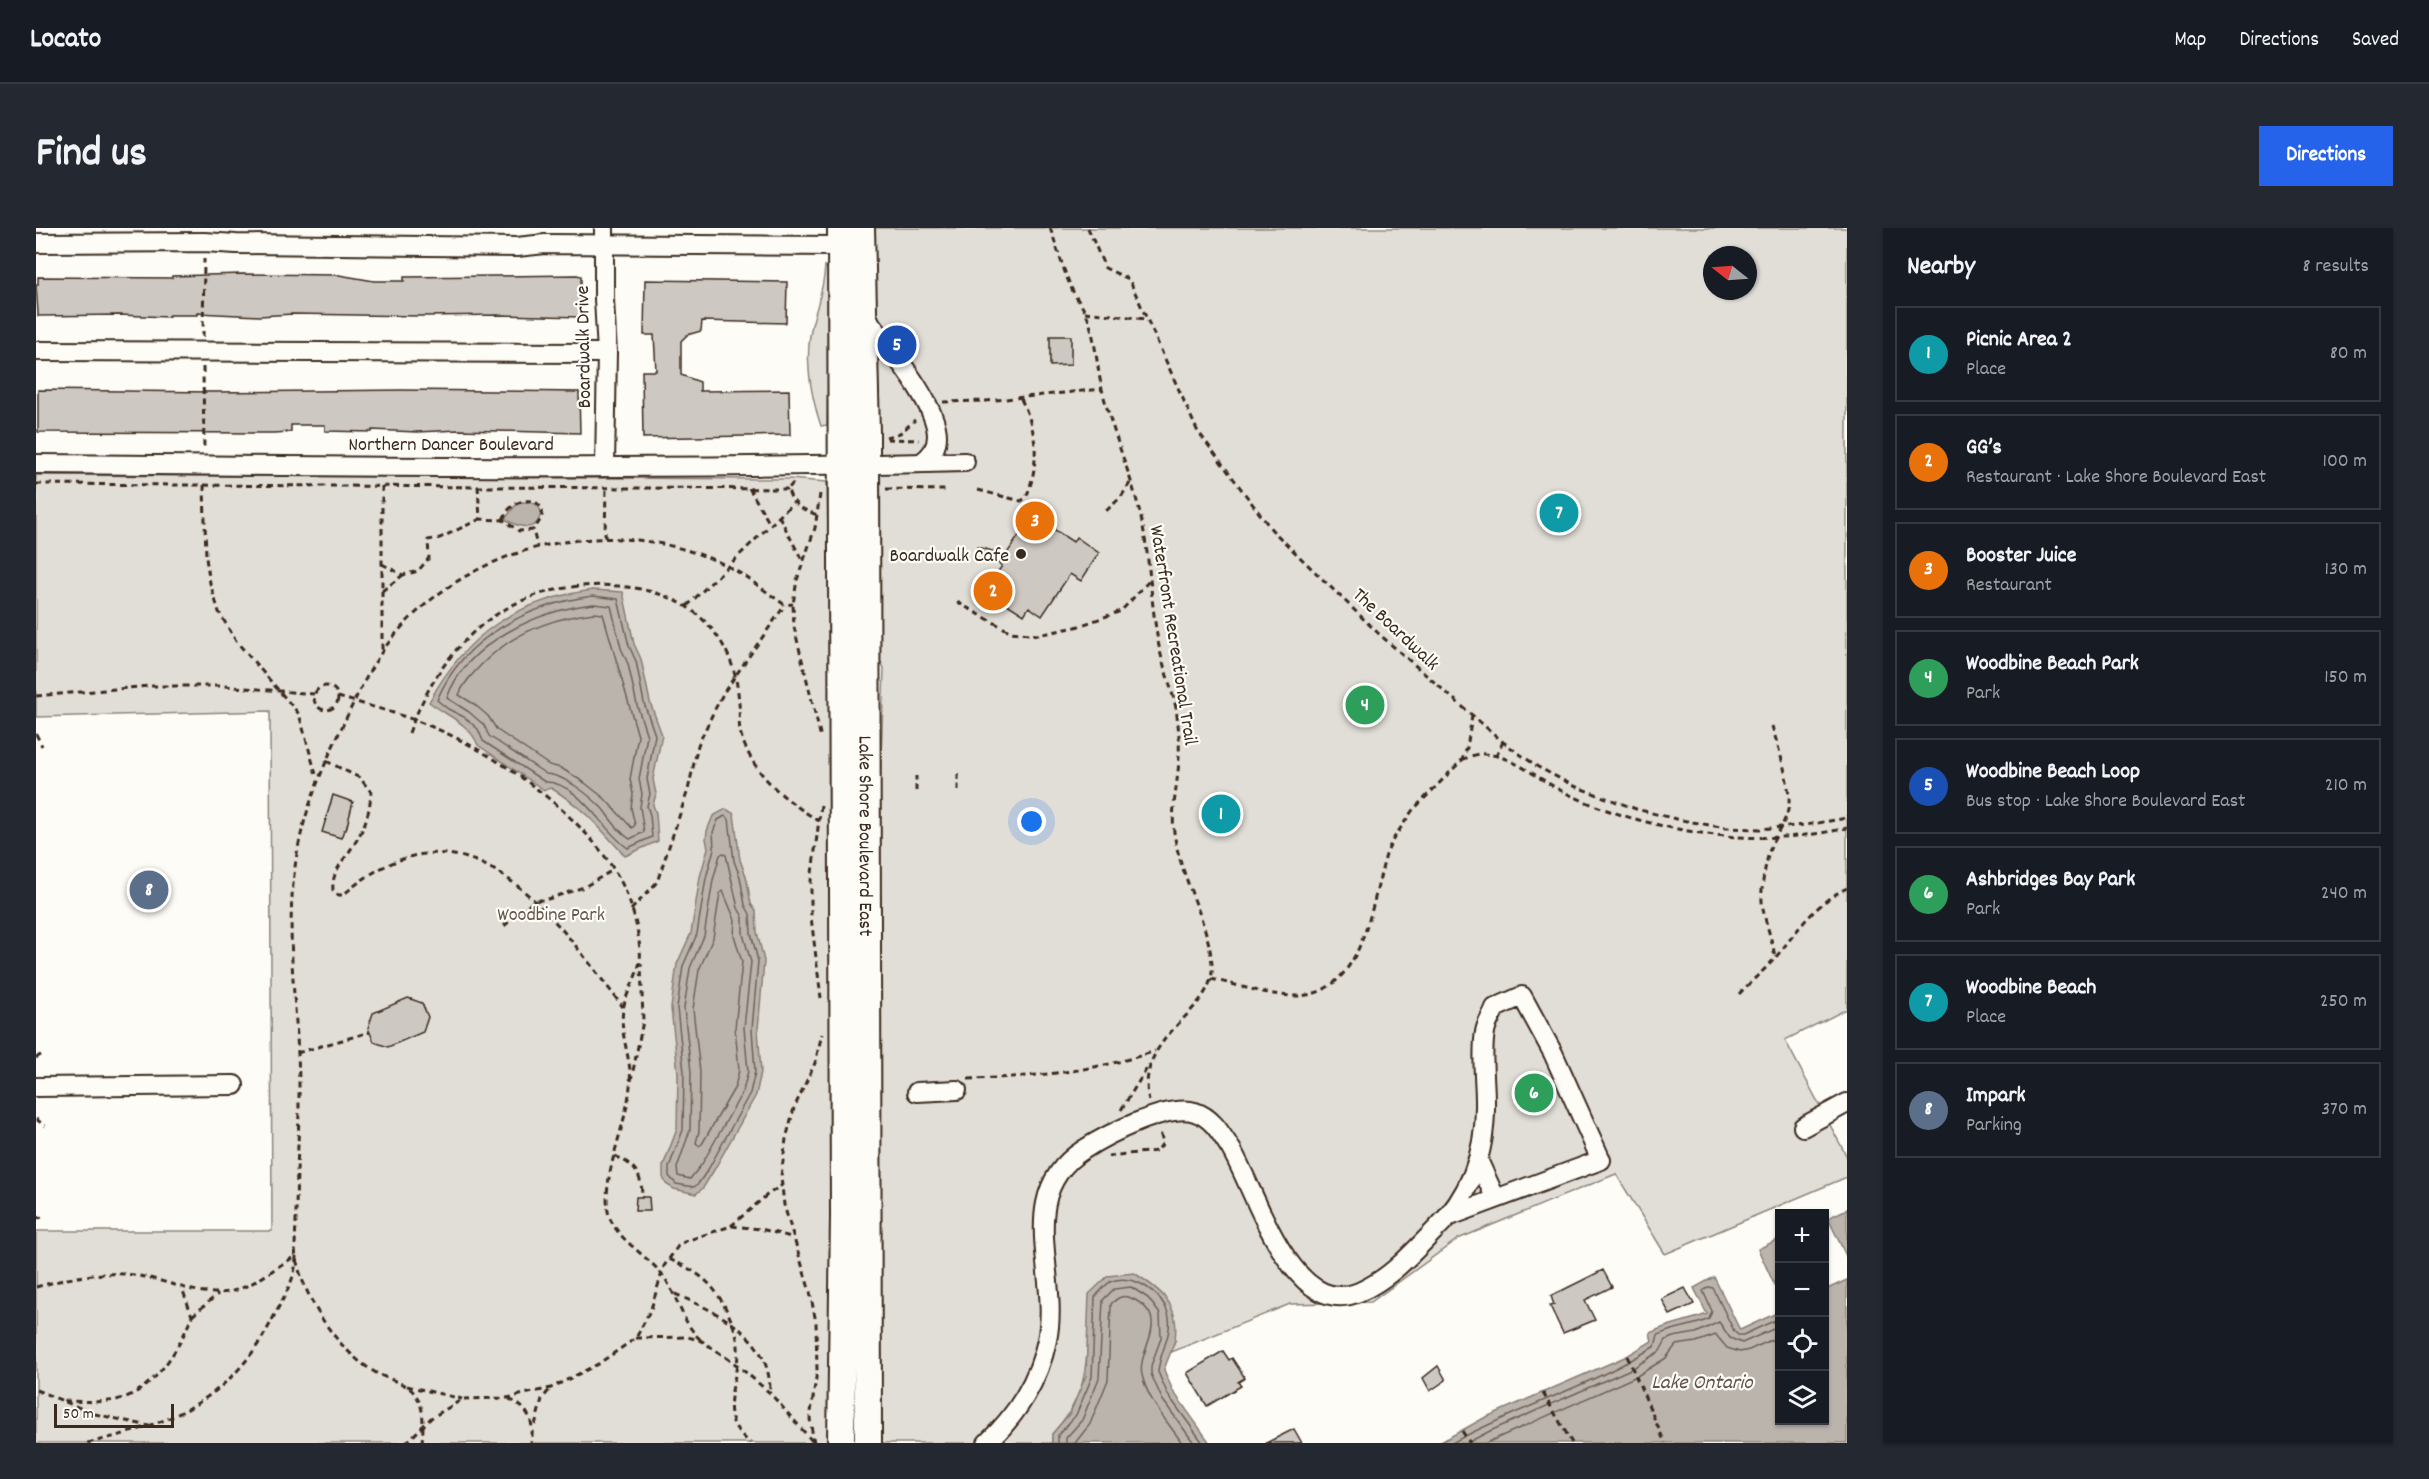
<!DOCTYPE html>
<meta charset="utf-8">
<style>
:root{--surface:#171b24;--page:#242831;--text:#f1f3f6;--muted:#9ea1a6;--line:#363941;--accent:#2563eb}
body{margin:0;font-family:Dekko,sans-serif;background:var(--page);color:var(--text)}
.controls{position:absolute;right:18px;bottom:18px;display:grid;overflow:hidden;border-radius:0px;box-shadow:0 2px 4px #0004}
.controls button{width:54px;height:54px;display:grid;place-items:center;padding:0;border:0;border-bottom:2px solid var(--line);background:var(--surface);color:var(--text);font:30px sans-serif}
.compass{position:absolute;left:1667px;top:18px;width:54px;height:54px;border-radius:50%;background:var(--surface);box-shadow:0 2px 4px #0004;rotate:287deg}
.scale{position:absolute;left:18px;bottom:15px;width:120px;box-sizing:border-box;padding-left:6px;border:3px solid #3b2a1e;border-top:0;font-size:16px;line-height:21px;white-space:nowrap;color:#3b2a1e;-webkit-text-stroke:4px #fdfcf7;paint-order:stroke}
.you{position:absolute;left:996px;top:594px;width:21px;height:21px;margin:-15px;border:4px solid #fff;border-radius:50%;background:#1a73e8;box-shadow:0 0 0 9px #1a73e833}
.badge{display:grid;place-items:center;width:39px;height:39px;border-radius:50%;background:var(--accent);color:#fff;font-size:20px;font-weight:700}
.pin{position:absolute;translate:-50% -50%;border:3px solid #fff;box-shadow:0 2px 6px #0006}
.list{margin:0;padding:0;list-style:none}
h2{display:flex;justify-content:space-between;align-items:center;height:78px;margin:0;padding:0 24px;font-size:26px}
h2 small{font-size:20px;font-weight:400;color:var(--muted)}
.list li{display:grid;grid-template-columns:39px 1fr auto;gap:18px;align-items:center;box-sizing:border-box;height:96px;margin:0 12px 12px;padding:0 12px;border:2px solid var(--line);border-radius:0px}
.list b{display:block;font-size:22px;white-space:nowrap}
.list p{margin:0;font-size:20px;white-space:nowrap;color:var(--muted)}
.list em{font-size:20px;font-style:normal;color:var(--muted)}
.icon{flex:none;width:33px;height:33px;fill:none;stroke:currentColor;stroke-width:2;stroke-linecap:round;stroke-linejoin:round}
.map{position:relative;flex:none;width:1811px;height:1215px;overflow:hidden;border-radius:0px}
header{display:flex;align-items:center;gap:36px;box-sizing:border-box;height:84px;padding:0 30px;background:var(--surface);border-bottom:2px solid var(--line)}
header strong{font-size:28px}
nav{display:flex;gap:33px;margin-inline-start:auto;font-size:21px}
.intro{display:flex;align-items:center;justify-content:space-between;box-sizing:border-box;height:144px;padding:0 36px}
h1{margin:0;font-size:42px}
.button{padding:15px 27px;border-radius:0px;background:var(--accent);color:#fff;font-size:21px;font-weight:700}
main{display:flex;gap:36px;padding:0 36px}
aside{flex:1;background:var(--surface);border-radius:0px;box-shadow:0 2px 4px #0004}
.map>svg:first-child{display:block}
.green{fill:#e1ded7;stroke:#8e847a;stroke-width:1.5;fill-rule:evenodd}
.water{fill:#bbb4ad;stroke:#887d74;stroke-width:1.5}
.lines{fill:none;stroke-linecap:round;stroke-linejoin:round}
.shore{stroke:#6e6157;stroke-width:1.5}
.building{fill:#cdc8c2;stroke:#3b2a1e;stroke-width:1.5}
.minor-casing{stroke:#3b2a1e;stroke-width:22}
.highway-casing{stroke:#3b2a1e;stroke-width:30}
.path{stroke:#3b2a1e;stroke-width:3;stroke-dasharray:6 4.5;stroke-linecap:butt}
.minor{stroke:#fdfcf7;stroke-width:18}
.highway{stroke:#fdfcf7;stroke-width:26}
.poi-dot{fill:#3b2a1e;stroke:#fdfcf7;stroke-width:2}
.labels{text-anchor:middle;stroke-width:4.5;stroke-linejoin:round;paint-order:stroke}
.street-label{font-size:20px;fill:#3b2a1e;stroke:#fdfcf7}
.poi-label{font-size:20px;fill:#3b2a1e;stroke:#fdfcf7;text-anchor:end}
.park-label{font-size:20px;fill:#64574c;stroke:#fdfcf7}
.water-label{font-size:21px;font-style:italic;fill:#615349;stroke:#fdfcf7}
</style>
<header>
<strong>Locato</strong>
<nav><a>Map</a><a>Directions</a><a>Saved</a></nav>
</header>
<div class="intro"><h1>Find us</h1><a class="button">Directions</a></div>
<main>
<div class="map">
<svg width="1811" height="1215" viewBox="0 0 1811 1215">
<rect width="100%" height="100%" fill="#fdfcf7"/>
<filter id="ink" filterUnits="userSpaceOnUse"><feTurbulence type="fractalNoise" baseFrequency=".0167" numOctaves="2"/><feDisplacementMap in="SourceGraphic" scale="12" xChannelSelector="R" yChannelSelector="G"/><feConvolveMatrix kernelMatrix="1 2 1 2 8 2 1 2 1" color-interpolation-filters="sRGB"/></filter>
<g filter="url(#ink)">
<g class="green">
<path d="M833,0h978v781l-62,31 62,117v20l-182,77 -49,-80 -158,65 -87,63 -81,2 -121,49 6,-12h-87c-3,42 -7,61 -36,93v9h-174l1,-622 5,-153 -11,-21zM1676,27h36v36h-36z"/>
<path d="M789,38l4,4 1,5 -3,150 -6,1c-11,-33 -17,-67 -9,-101 5,-20 12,-37 13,-59z"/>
<path d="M0,247l753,4 38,3 4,215 1,411 -4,335h-792v-212h236l-2,-520 -234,6z"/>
</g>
<g class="water">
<path d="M486,274c9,0 17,1 19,10 -3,22 -23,15 -36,7l10,-13z"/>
<path d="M557,362l30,2 11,52 7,15 9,43 12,33 -9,44 3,15 -3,11 3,8 2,28 -33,15c-25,-28 -41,-48 -74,-68l-7,2 -66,-45c-9,-22 -31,-29 -49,-43 37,-68 87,-102 164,-112z"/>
<path d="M690,581l8,5 6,46 6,16 5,28 5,7 1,21 7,29 -6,68 3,43 -5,23 -42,75 -11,18 -7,6 -22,-5 -8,-5 -3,-7v-11l14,-37 1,-56 -7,-65 6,-44 14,-31 9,-56 8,-29 -2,-9 1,-8 6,-15z"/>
<path d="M1811,981v49l-19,-40z"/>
<path d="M1743,1011v56l-21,-46z"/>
<path d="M1098,1045c27,17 46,31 41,66 -2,10 -8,21 -11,31l9,21 37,52h-158v-9l18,-21 16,-38 3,-81 19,-18z"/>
<path d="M1678,1049l26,53 39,-18 1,108h44l1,-130 22,-10v163h-408l45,-25 143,-62 25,-15 -2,-8c20,-10 37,-11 57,-19l-13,-26z"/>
</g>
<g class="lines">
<g class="shore">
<path d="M557,368l25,3 11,47 7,15 8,42 11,32 -8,44 3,15 -3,12 3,9 2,22 -24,11c-23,-14 -49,-67 -83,-66l-62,-41 -5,-12 -14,-12 -16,-8 -11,-9c26,-63 93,-96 156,-104z"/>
<path d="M558,376l17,2 10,42 7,16 9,41 10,31 -8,43 3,15 -2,13 4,25 -14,7c-11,-6 -20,-21 -28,-31 -13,-13 -37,-33 -56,-34l-57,-38 -5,-11 -15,-13 -22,-14c20,-56 92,-88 147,-94z"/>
<path d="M558,385l9,1 35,122 -8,43 3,15 -2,14 4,17 -3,3 -28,-30 -19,-15 -24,-15 -12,-3 -52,-35 -9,-14 -14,-12 -15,-9c4,-12 14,-21 22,-30 31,-32 70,-47 113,-52z"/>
<path d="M689,588l4,3 5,42 6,16 5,28 5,9 1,19 7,28 -6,68 3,43 -5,21 -41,75 -11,16 -4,3 -18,-3 -7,-8v-9l14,-37 1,-58 -7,-64 6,-42 14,-32 9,-56 8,-29 -1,-17 5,-12z"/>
<path d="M687,625l3,2 12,53 5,9v17l8,28 -7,66 4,43 -5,20 -41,73 -12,15 -12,-3 -1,-8 13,-38 1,-58 -7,-64 6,-40 14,-32 9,-56 7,-25z"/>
<path d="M687,663l12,29 -1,15 8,27 -7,66 4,42 -4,17 -33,57 -3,2 -3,-3 3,-12 1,-59 -7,-63 6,-39 14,-32 7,-45z"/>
<path d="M1022,1215v-8l18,-20 16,-38 3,-80c5,-5 11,-14 17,-16 22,-7 49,11 56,32 6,21 -9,39 -10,59l10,23 35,48"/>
<path d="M1030,1215v-5l16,-18 17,-42 4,-78 11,-11 17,-2 17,11 12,16 1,24 -10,28v8l11,25 32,44"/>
<path d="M1039,1215l15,-19 18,-44 3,-76c6,-6 12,-10 20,-6 44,20 5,51 11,77 6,26 26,47 40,68"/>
<path d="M1416,1215c66,-36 140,-57 203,-97l3,-11c16,-8 34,-8 51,-16l3,-8 -9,-20 6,-4 4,1 21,43 4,4h5l37,-17"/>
<path d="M1431,1215l23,-12 143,-63 27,-17 6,-11 7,-3 23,-4 23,-11 11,16 12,5 38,-17"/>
<path d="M1450,1215l151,-67 29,-18 10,-13 20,-3 20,-7 11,13 13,4 9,-2 31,-14"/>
</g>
</g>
<g class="building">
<path d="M206,46l97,1 35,6h30v-4l173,-2 4,1v41l-79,-2 -81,1 -128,-2 -34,2 -62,-3v2h-28v2l-50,-2 -81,1v-3l-2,-28h2v-8l134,1v-2z"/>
<path d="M609,52l142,2 -1,41 -84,-2 -1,10 -14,4 -6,6v34l19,7v9l89,-1 1,45 -147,3 -1,-67h14l-2,-36h-10z"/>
<path d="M1014,108h21v29l-21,1z"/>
<path d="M2,162l175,2 189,-2 177,2 1,41 -121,-3 -42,2 -45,-2v2l-47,-1v-6h-34v7l-18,1 -235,-1z"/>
<path d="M993,285l44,29 3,-5 23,16 -18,28 -11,-7 -28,42 -13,-9 -5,8 -26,-17 -9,1 -2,-12 15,-21 -25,-17 1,-2 28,8 16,-24 -4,-2z"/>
<path d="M297,567l20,7 -7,28h-2l-3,8 -19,-6z"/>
<rect x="1174" y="572" width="23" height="28"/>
<path d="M372,770l14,5 6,14 -5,15 -35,15 -14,-5 -6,-14 5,-15z"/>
<path d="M600,969h13l1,14h-15z"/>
<path d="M1567,1042l9,17 -27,13 10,20 -32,13 -13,-27 4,-1 -3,-9z"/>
<path d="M1649,1060l9,16 -24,11 -8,-16z"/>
<path d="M1187,1123l6,9 3,-2 13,20 -7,4 3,4 -34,20 -20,-33z"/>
<path d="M1402,1138l8,14 -16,11 -7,-13z"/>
<path d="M1258,1201l8,14h-36z"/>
</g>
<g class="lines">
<defs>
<g id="minor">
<path d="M568,0v71l3,54 -2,113"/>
<path d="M0,15l168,-1 32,2 281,3 28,-3 296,2"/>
<path d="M829,84l6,12c19,25 66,80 66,112 0,12 -7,21 -16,27"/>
<path d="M0,123l571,2"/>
<path d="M0,236c309,3 619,6 929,-2"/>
<path d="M0,859l198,-2"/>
<path d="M881,864l40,-2"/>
<path d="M1767,899l44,-24"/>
<path d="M1443,934l16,35"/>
<path d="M951,1215c29,-27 52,-63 60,-103 14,-65 -34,-145 36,-190 23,-15 85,-47 112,-38 18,6 26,22 36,37 24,40 61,172 128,143 31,-13 54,-40 77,-63 36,-35 50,-80 49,-128 0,-22 -4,-47 0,-69 1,-8 7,-16 10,-24l27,-12 31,57 48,107 -151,56"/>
</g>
<g id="highway">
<path id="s1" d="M825,0l5,204 2,1011"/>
<path d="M805,1215l3,-227 -3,-988"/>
</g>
</defs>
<use href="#minor" class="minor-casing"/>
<use href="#highway" class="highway-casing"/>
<g class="path">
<path d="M1014,0c7,19 12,38 20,57 5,13 15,23 19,36 7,23 8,46 13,68 11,47 32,91 41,138 7,37 8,76 15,114 4,23 13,44 18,67 2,15 4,31 3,46 0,26 -8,52 -5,78 6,46 35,89 38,133 4,49 -78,68 -63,136"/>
<path d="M1052,0l17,40 24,11 68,151 75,100 107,104 124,108 35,25 36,19 62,23 40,10 50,9 34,1 46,-4 41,-7"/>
<path d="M1049,84l61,7"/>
<path d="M167,109l1,-78"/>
<path d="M167,139l1,84"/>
<path d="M907,174l43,-1 116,-12"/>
<path d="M850,209l14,-4 15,-13"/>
<path d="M851,211l32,1"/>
<path d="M757,255l-5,6c3,16 16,21 29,26"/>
<path d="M0,256l752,5"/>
<path d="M168,257l2,73 4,25 9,29 17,29 63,73 18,64"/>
<path d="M346,258v166"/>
<path d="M442,258l2,33 23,1 16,11 14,-1 4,16"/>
<path d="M713,260l21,36"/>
<path d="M850,261l59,1"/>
<path d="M942,262l43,11 5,-3c14,-36 12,-66 -6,-101"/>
<path d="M784,266l-5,34 -18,52 -4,24 1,23 27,111"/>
<path d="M1070,283l15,-14 9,-14"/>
<path d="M743,288l24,46"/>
<path d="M467,292c5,-14 16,-21 31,-19 14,9 8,18 -1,29"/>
<path d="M569,310l1,-51"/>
<path d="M346,336l21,11 15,-4 11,-13 -1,-18 12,-2 40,-19"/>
<path d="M346,363l21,-16"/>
<path d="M921,374l54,30 27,3 38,-8 45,-16 29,-31"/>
<path d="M651,378l107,-104"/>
<circle cx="290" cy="470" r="12"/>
<path d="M0,468l114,-10h74l90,8"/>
<path d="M302,469c36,10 74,20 108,36 61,28 142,87 174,147 11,20 18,47 20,70 3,21 -14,39 -17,60 -4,26 10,51 7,76 -3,38 -28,88 -22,125 4,25 36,42 52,61 18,21 20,50 42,69"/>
<path d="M1736,498c6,22 18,55 17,77 -1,18 -14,31 -19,46 -4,13 -7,29 -8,41 -2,24 10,44 13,68"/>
<path d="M373,505c35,-95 104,-155 209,-147 36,3 69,14 93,42 19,23 26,46 28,75 1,11 -1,22 2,32 12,40 44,65 78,86"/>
<path d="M0,506l6,12"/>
<path d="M1460,528l7,-14"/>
<path d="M1426,532c7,-3 15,-7 22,-6 28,1 54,25 78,37 24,12 51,22 77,29 70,19 137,24 208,8"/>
<path d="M290,533l34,17 11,14c-1,19 -6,35 -16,51 -9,15 -24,28 -22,47l5,5h5c125,-109 209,20 280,112"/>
<path d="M922,546v17"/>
<path d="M880,563v-15"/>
<path d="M785,577l-10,76v36l10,81"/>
<path d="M595,682l26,-28 31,-92 10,-45 16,-34 10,-19 61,-87"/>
<path d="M468,698l31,-26h10l39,-13 29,-17"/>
<path d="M1175,751c27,6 58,17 86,17 67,-2 74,-93 89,-141l6,-14 20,-30 50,-51 5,-12 5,-32"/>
<path d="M1703,766c12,-13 26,-24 37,-37 22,-27 39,-54 71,-69"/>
<path d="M261,825l73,-21"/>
<path d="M0,830l6,-4"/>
<path d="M932,851c65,-2 126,-7 187,-28"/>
<path d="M595,853l12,-60 -2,-58"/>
<path d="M1085,882l28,-45"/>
<path d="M0,891l9,7"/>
<path d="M579,928c20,9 27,18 27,41"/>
<path d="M1072,928l49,-5 6,-8 -3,-11"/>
<path d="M0,990l9,-1"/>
<path d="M695,998l36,-31 15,-10"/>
<path d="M633,1031c31,14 44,23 59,54 6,14 11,26 10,40 -1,34 -23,65 13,90"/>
<path d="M0,1059c36,-10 72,-18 109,-10 24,5 48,16 72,16 31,0 54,-24 79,-37 0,22 -10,37 -20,56 -40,85 -102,112 -189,131"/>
<path d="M639,1066c46,20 96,42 95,99"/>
<path d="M156,1088l26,-22"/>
<path d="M600,1110l52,-1 14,4 35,24 33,28 43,49"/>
<path d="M1591,1128l38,87"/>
<path d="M371,1158l55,13"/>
<path d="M0,1162l59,24 54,12"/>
<path d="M1507,1165l29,50"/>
<path d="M473,1171c20,9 26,23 22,44"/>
<path d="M28,1173c17,0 35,2 52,-1 38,-8 63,-51 76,-84l-10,-28"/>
<path d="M499,1197l7,-26 9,-11"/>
<path d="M1426,1203l8,12"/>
<path d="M370,1215l25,-25 32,-19 44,-1 44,-10 47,-24 38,-26 15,-29 13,-43 14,-20 8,-5 45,-15 30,3 30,8"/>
<path d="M386,1215c1,-14 3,-33 -5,-46 -8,-14 -25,-16 -39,-23 -39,-21 -73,-73 -82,-116 -2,-13 0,-27 0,-40 0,-40 3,-79 3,-119 1,-77 -15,-155 -4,-232 6,-48 25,-94 46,-138 12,-25 24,-52 40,-76 75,-107 226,-145 344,-88 21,10 41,27 60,40l8,-1"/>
<path d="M778,1215l-4,-24 7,-48 -1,-49 -6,-30 -26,-87 -3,-29 5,-37 8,-31 21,-45 7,-29"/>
</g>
<use href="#minor" class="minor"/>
<use href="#highway" class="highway"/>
</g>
</g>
<circle class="poi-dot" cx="985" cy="326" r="6"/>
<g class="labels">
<g class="street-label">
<text transform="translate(546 119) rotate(-91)" y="7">Boardwalk Drive</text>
<text x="415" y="222">Northern Dancer Boulevard</text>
<text transform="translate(1361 400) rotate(43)" y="7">The Boardwalk</text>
<text transform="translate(1139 407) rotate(81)" y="7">Waterfront Recreational Trail</text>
<text dy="7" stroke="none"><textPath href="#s1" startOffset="608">Lake Shore Boulevard East</textPath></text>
</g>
<g class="poi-label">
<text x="973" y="333">Boardwalk Cafe</text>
</g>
<g class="park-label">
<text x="515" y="692">Woodbine Park</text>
</g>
<g class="water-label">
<text x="1666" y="1160">Lake Ontario</text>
</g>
</g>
</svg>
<div class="controls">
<button>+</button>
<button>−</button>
<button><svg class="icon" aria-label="locate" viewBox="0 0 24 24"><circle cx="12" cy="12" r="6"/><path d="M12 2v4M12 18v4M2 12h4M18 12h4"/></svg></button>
<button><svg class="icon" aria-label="layers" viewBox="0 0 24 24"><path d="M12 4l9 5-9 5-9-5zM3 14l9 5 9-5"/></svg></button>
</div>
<svg class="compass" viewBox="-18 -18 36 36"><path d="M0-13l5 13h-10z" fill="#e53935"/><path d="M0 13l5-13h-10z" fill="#9ea1a6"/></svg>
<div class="scale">50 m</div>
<div class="you"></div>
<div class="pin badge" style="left:1185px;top:586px;background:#0f9aa8">1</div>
<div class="pin badge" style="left:957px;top:363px;background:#e8710a">2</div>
<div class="pin badge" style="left:999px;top:293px;background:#e8710a">3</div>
<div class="pin badge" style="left:1329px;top:477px;background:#2e9e5b">4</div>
<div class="pin badge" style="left:861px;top:117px;background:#1a4fb4">5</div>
<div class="pin badge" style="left:1498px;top:865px;background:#2e9e5b">6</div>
<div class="pin badge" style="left:1523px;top:285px;background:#0f9aa8">7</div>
<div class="pin badge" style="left:113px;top:662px;background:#5c6f8a">8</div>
</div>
<aside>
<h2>Nearby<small>8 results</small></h2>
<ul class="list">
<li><span class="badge" style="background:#0f9aa8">1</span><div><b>Picnic Area 2</b><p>Place</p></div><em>80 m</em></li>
<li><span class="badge" style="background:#e8710a">2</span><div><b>GG’s</b><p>Restaurant · Lake Shore Boulevard East</p></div><em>100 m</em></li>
<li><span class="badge" style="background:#e8710a">3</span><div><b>Booster Juice</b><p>Restaurant</p></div><em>130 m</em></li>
<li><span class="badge" style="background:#2e9e5b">4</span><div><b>Woodbine Beach Park</b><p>Park</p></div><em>150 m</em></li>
<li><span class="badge" style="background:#1a4fb4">5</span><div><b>Woodbine Beach Loop</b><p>Bus stop · Lake Shore Boulevard East</p></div><em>210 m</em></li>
<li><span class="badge" style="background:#2e9e5b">6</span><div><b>Ashbridges Bay Park</b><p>Park</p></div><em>240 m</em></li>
<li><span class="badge" style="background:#0f9aa8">7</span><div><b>Woodbine Beach</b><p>Place</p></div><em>250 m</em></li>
<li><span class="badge" style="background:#5c6f8a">8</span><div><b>Impark</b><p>Parking</p></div><em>370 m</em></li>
</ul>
</aside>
</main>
